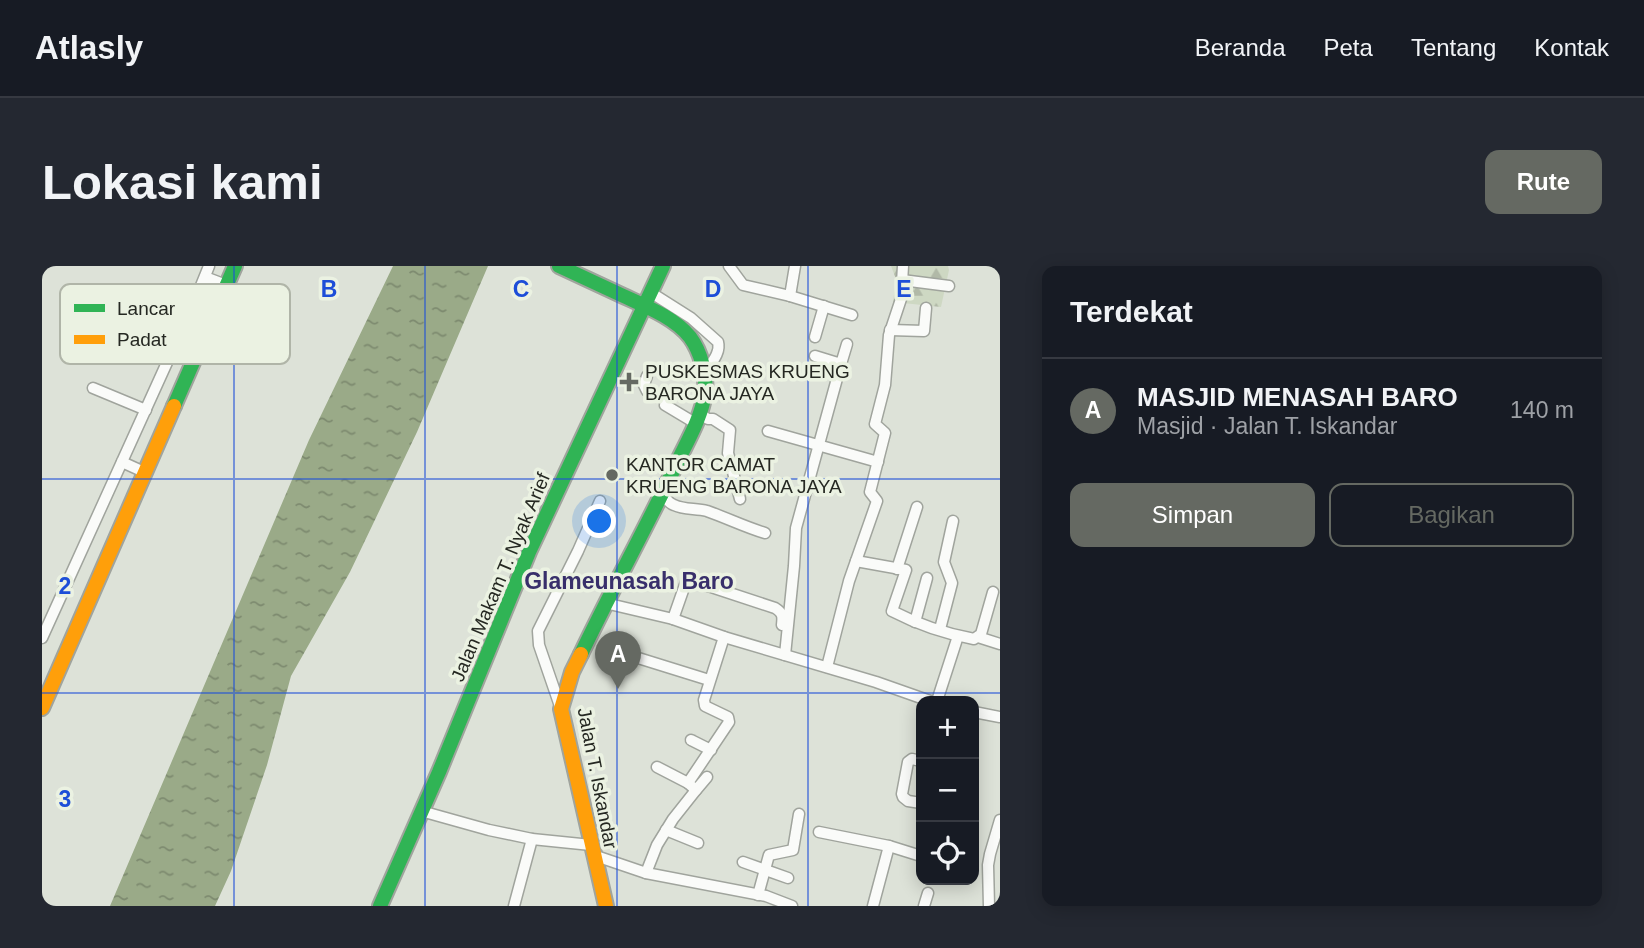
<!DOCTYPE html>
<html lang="id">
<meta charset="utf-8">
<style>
:root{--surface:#171b24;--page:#242831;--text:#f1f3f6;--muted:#9ea1a6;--line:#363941;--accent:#656962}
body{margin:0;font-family:Helvetica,sans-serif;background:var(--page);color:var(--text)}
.controls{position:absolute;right:21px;bottom:21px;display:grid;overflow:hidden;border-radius:14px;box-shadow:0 4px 18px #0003}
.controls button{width:63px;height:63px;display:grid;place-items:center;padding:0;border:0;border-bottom:2px solid var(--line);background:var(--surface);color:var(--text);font:35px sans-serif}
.you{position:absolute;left:558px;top:256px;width:24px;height:24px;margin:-18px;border:5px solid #fff;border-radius:50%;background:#1a73e8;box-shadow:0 0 0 10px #1a73e833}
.badge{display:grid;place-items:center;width:46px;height:46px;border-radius:50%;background:var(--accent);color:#fff;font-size:23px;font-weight:700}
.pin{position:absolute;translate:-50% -58px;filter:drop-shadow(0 2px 4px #0008)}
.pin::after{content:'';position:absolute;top:37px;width:24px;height:21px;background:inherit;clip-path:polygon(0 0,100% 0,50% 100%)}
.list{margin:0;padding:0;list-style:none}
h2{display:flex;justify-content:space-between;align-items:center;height:91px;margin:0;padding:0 28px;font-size:30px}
h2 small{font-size:23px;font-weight:400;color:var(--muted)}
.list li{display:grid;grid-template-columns:46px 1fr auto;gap:21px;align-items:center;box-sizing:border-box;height:105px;padding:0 28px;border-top:2px solid var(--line)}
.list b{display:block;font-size:26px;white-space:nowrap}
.list p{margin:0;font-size:23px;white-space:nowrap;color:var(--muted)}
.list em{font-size:23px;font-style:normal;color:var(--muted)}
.actions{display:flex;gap:14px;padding:21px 28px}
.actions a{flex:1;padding:16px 0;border:2px solid var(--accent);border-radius:14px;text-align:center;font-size:24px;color:var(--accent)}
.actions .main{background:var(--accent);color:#fff}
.icon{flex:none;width:38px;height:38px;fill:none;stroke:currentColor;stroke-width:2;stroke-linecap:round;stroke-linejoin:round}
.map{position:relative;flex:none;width:958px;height:640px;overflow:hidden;border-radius:14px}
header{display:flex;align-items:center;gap:42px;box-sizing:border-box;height:98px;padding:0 35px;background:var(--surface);border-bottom:2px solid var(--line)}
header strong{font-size:33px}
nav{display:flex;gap:38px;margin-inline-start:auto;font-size:24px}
.intro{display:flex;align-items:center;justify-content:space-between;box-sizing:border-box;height:168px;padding:0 42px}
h1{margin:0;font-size:49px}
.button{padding:18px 32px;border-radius:14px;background:var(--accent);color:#fff;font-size:24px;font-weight:700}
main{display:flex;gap:42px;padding:0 42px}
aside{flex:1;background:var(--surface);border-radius:14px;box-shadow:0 4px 18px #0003}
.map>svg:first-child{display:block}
.forest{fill:url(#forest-firs)}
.water{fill:url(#water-ripples)}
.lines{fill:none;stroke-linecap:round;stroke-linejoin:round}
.street-casing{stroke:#a0a49d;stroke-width:13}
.fast-casing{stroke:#a0a49d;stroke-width:18}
.slow-casing{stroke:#a0a49d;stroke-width:18}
.street{stroke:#fafbf9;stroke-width:10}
.fast{stroke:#30b455;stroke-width:14}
.slow{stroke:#ff9f0a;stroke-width:14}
.grid{fill:none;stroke:#1d4ed8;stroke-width:2;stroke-opacity:0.55}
.poi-dot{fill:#656962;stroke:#ebf2e2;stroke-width:2.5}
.labels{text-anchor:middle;stroke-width:7;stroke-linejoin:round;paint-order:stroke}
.poi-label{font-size:19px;fill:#252822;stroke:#ebf2e2;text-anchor:start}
.street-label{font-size:19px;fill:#252822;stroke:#ebf2e2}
.quarter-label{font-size:23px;font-weight:bold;fill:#382f6b;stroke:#ebf2e2}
.key{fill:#ebf2e2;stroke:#b0b5a8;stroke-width:2}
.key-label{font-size:19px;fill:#252822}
.grid-label{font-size:23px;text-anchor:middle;font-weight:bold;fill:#1d4ed8;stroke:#ebf2e2;stroke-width:7;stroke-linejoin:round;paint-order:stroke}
</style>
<header>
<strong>Atlasly</strong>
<nav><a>Beranda</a><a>Peta</a><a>Tentang</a><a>Kontak</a></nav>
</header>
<div class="intro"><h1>Lokasi kami</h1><a class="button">Rute</a></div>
<main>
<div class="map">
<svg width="958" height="640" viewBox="0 0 958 640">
<defs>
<pattern id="forest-firs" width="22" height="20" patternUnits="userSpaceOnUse" patternTransform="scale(1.75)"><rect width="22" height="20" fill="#ced8c3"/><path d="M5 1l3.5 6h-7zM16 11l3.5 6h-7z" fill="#b1b9a7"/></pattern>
<pattern id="water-ripples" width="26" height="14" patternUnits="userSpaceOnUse" patternTransform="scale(1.75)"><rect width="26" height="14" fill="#9aaa88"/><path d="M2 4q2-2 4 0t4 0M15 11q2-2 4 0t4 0" fill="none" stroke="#7d8a6f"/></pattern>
</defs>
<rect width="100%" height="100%" fill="#dde2d8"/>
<path class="forest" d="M849,0h57l1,4 -8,37 -48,-5 3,-23z"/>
<path class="water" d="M351,0h95l-71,166 -67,140 -59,104 -24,89 -36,106 -16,35h-105l199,-466z"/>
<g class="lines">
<defs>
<g id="street">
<path d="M687,0l14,19 47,11 62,19"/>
<path d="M163,11l21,8"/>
<path d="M860,14l47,6"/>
<path d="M608,26l41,26 27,24c3,11 -7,21 -13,31"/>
<path d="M748,30l5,-30"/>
<path d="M848,64l34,1 2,-23"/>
<path d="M773,71l9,-31"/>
<path d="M773,90l26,8 6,-20"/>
<path d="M605,110l-3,9 3,6 19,9 -1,5 30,18"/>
<path d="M51,122l53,22"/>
<path d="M658,148l8,5h5l17,11 -2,23 12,46"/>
<path d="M726,165l110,31"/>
<path d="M80,196l22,10"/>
<path d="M620,228c4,4 6,9 12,11 10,5 22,3 33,6 20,7 38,16 58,22"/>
<path d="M814,295l50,9 -14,41c25,13 55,23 82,28l7,-5 12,-42"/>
<path d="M855,303l20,-62"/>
<path d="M563,337l68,16 51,18 152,45 54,19"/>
<path d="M631,353l14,-40 88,29c8,5 8,8 7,17"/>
<path d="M873,356l12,-44"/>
<path d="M898,363l12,-46 -8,-21 9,-41"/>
<path d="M936,371l22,7"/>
<path d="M0,372l152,-335 15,-37"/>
<path d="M743,389l9,-89 2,-38 45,-164"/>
<path d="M593,391l74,23"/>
<path d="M785,401l22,-86 28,-80 -7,-9 15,-59 -10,-9 10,-39 4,-50 12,-36 2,-33"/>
<path d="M895,435l21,-65"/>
<path d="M519,443l-22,-64 -1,-14 40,-80 22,-50"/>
<path d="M932,446l26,5"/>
<path d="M649,474l20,10"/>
<path d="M879,495l-9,-2 -4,3 -6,32 1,3 5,4 13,2"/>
<path d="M615,501l31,16"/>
<path d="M654,524l11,-13"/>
<path d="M379,545l68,19 43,9 59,6"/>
<path d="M624,564l32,13"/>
<path d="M777,566l70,14 32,10"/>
<path d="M551,589l53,18 120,23 26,10"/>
<path d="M701,596l45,16"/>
<path d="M604,607l11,-28 16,-26 23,-29 -8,-7 41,-61 -1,-5 -23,-11 -1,-6 20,-63"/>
<path d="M716,629l11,-40 24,-5 6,-36"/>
<path d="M472,640l18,-67"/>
<path d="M831,640l16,-60"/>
<path d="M882,640l4,-13"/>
<path d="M947,640l-1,-41 2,-11 10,-34"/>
</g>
<g id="fast">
<path d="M517,0c19,9 39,18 58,27 25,12 56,23 73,44 11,15 17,38 15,56 -4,27 -19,50 -30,74 -30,63 -64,124 -94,187"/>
<path d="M132,140l61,-140"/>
<path d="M338,640l59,-134 90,-220 134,-286"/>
</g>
<g id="slow">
<path d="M539,388l-9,18 -11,37 45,197"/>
<path d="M0,442l132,-302"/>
</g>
</defs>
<use href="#street" class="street-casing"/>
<use href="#fast" class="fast-casing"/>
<use href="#slow" class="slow-casing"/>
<use href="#street" class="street"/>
<use href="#fast" class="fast"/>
<use href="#slow" class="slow"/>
</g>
<path class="grid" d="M192,0v640M383,0v640M575,0v640M766,0v640M0,213h958M0,427h958"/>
<g class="poi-dot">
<path d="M583.5 105.5h7v7h7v7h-7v7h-7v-7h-7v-7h7z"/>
<circle cx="570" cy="209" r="7"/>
</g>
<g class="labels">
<g class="poi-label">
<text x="603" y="112">PUSKESMAS KRUENG<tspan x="603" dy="22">BARONA JAYA</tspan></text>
<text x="584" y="205">KANTOR CAMAT<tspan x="584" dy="22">KRUENG BARONA JAYA</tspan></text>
</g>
<g class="street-label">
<text transform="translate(458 311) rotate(-67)" y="7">Jalan Makam T. Nyak Arief</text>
<text transform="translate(556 512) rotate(79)" y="7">Jalan T. Iskandar</text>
</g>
<g class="quarter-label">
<text x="587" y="323">Glameunasah Baro</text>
</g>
</g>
<rect x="18" y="18" width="230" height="80" rx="10" class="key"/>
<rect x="32" y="38" width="31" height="8" fill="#30b455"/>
<rect x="32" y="69" width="31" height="9" fill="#ff9f0a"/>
<g class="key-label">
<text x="75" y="49">Lancar</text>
<text x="75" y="80">Padat</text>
</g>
<g class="grid-label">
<text x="287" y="31">B</text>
<text x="479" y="31">C</text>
<text x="671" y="31">D</text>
<text x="862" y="31">E</text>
<text x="23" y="328">2</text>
<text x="23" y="541">3</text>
</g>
</svg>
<div class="controls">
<button>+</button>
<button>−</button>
<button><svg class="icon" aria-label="locate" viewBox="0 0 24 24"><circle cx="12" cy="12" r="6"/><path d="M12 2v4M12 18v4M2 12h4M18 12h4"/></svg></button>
</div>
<div class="you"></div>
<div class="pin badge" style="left:576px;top:423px">A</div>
</div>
<aside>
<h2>Terdekat<small></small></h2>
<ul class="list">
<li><span class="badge">A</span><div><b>MASJID MENASAH BARO</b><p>Masjid · Jalan T. Iskandar</p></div><em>140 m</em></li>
</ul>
<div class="actions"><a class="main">Simpan</a><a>Bagikan</a></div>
</aside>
</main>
